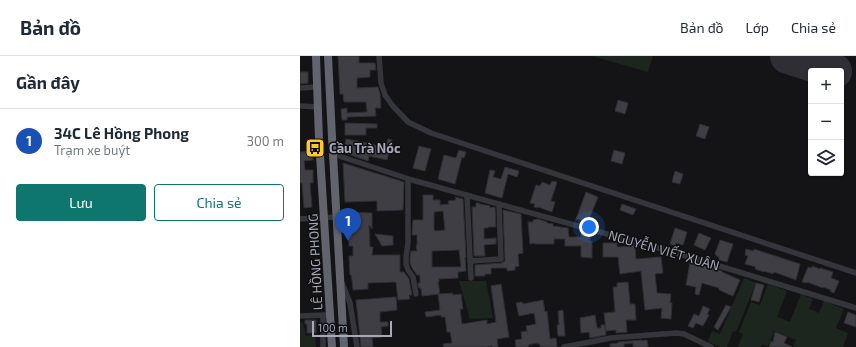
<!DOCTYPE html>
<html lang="vi">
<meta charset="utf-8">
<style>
:root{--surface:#fff;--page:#f2f2f3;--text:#1f2937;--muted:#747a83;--line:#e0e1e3;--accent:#0f766e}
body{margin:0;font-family:"Exo 2",sans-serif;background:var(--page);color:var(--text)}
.controls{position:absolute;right:12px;top:12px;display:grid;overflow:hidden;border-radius:4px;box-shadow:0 1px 3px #0004}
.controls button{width:36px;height:36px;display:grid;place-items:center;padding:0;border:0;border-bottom:1px solid var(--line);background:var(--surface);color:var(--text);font:20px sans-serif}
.scale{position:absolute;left:12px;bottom:10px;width:80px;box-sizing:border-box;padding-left:4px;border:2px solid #a5a9b8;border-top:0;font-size:11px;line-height:14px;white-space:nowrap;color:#a5a9b8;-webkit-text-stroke:3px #0f0f11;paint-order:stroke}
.you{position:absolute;left:289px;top:171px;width:14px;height:14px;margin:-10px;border:3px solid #fff;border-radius:50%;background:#1a73e8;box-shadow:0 0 0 6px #1a73e833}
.badge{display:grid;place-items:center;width:26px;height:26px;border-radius:50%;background:var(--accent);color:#fff;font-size:13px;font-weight:700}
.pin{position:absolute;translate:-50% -33px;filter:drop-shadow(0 1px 2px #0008)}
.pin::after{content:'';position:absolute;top:21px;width:14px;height:12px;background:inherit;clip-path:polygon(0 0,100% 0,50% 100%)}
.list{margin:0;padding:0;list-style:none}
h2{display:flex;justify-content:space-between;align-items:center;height:52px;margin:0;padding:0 16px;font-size:17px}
h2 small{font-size:13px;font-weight:400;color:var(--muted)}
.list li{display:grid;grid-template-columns:26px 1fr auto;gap:12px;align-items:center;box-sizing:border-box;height:64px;padding:0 16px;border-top:1px solid var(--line)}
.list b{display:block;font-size:15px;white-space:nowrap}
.list p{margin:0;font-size:13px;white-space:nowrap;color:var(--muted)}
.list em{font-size:13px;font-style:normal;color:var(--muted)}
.actions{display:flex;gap:8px;padding:12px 16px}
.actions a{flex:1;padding:9px 0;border:1px solid var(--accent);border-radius:4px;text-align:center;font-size:14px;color:var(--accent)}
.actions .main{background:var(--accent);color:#fff}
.icon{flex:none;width:22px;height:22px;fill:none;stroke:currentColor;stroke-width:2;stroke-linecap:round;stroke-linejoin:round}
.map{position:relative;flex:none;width:556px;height:291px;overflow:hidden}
header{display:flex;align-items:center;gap:24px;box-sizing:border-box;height:56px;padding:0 20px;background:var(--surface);border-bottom:1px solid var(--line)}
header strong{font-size:19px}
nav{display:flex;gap:22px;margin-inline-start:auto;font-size:14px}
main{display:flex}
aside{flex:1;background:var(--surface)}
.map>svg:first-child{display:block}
.green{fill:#1c251e}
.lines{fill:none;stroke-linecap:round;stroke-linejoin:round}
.taxiway{stroke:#2e2e34;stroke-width:14}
.runway{stroke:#2e2e34;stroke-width:36}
.building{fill:#3e3e44;stroke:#2f2e32;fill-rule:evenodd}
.minor{stroke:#35353c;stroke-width:5.5}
.highway{stroke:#61636d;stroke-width:8}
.labels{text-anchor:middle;stroke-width:3;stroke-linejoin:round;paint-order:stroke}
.poi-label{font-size:13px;font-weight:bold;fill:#a5a9b8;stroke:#0f0f11;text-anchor:start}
.street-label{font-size:13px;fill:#a5a9b8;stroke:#0f0f11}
</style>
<header>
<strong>Bản đồ</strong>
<nav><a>Bản đồ</a><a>Lớp</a><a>Chia sẻ</a></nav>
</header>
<main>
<aside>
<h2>Gần đây<small></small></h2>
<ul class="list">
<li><span class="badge" style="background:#1a4fb4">1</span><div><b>34C Lê Hồng Phong</b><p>Trạm xe buýt</p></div><em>300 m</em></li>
</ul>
<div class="actions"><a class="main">Lưu</a><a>Chia sẻ</a></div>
</aside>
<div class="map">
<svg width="556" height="291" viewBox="0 0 556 291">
<rect width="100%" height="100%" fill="#141416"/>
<g class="green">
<path d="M292,0h61l-5,16z"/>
<path d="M444,222l12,5 -20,49 -3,-1 -6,16h-7l-12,-5 4,-11 8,3z"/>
<path d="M159,225h27l7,37 -23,1z"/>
<path d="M468,228l19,7 -10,26 13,5 11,-28 12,5 -4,10 10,4 5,-12 20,8 -8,19 12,5 -5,14h-50l3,-7 -22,-9 -6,15 -6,-2 -1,3h-23l5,-13 -4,-2 12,-30 9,3z"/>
<path d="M3,266l3,14 9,-1 1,12h-16v-24z"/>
</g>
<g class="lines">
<path class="taxiway" d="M519,0c5,7 10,12 18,15"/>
<path class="runway" d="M488,0l46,15"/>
</g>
<g class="building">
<path d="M38,0h21v7h16l1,7h-6v7l-13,1v10l21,-1 2,7 1,14h-6l1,8 -29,1v3h-5l-1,-11 6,-1v5l20,-1 -1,-10h-22l-1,-8h-3z"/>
<path d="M0,16h8v11l-8,1z"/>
<path d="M318,44l10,3 -3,11 -10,-3z"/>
<path d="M45,67l32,1v4h-11v7h-21z"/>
<path d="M400,68l9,3 -4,12 -9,-3z"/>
<path d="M46,83l27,5 8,5 1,-4 4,1 2,-7 4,1 -5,20 -18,-4 -1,5 -23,-8 1,-2 -2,-1z"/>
<path d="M119,90l12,3 -6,22 -12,-3z"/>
<path d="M159,94l7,2 -2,6 -2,-1 -7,27 -17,-5 6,-24 12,3z"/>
<path d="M314,94l11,3 -3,11 -11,-3z"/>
<path d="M12,95l1,9 -9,1 1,9h8v13h-3l2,24 -8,1 -2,-25h-2v-31z"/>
<path d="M43,107l61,19 -1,28 -26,1v-10l-32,1z"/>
<path d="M205,111l14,4 -2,6 -9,-3 -6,24 -17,-5 5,-23 5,1 -2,6 8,2z"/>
<path d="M375,115l8,3 -3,10 -8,-2z"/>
<path d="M252,125l5,1 -6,19 4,1 -3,10 -14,-5v1l-4,-1 1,-3 -5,-1 6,-18 4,1 2,-4 8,3z"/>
<path d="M286,136l12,5 -10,25 -8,-3v1l-4,-1z"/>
<path d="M123,139h10v5h7v5l9,-1 -1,-3 8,-1 -1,-3 8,2 3,58h-1l1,14 -8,1v6l-19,1v3h-1l2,12 -18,2 -1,-8h-2l-1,-5h2v-8h-3l-5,-7 -2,-5v-6l1,-6h6l-1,-6h1v-10h-5l1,-15h10zM143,155l2,19 -10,1 -1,-1v-18zM159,194l2,17h-29v-16z"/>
<path d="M176,147h2l2,1 10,2v2l5,-1 1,20h-8v1h-4v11l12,-1v6l-12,1 1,11h-11l-2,-49h4z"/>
<path d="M322,148l14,5 -3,6 -13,-5z"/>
<path d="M203,154l18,4 2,39 -5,1 1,12 -4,1v3l-8,1v-3h-16v6h-6v2h-10v-11l26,-2 4,-2z"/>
<path d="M47,156l25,1v16l-3,-4 1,22h3l-1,8h28v17h4l5,7 3,16h-3l1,4 -12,1 -2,-18 -28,1v6l-15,1 -1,-10 -1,-5h-1l-1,-19h4v-10h-4z"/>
<path d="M238,163l9,3v1l6,1v2l15,2 1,9h12v-5h5l-1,5h5v4h2v17l-11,-1v-11h-16v-7h-11v5h-19v-1l-5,1 -2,-22h5v-2z"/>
<path d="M375,172l12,4 -4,13 -7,-2 -1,3 -5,-2z"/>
<path d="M399,177l12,5 -6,12 -11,-5z"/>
<path d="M75,178l18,2v9l-11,1z"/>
<path d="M420,184l13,4 -6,18 -8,-2v-3l-3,-1v-1l-1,-1z"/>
<path d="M303,187h14v4l14,-1v-1l4,1 1,13 25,-2 2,16 -8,1 2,19 14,1 -1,9h2l-1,16 -10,-1 1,-10 -17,2 -4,-39 -21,3 -2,-17h-15z"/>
<path d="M446,193l8,2v-2l46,15 -4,16 -22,-8 -1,2 -9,-3v1l-9,-3 1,-2 -11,-3 3,-8 -3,-1z"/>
<path d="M390,206l32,9v1l18,8 -7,16 -14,-6v-2l-17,-5 -3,12 -4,-1 1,-7 -10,-2z"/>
<path d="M512,210l8,3v-1l13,4 -2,6 8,3 -5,12 -4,-2 1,-1 -8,-3v1l-16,-6v1l-5,-1 6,-15 4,1z"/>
<path d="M328,226l2,22h5l1,16h-10l1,12 -11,1v-3l-10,1 -2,-18 11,-1 -2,-25h4v-4z"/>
<path d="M456,227l8,2 -5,17 -8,-2z"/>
<path d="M201,228l8,53 -12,2 1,8h-5l-1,-1 -6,1h-42l-1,-3 9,-1 -2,-11h-3l-2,-15h-4v-2l-15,2 -1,-5 15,-2 -2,-16 15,-1 -1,2 9,-1 2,15h-3l2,15 25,-4v4l9,-2 -5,-36z"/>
<path d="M96,241l1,13 -17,2v10h8v4l-7,1 1,10 -10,1 1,9h-12l-5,-47z"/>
<path d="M243,244l2,12 2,-1 3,28 6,-1 1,9h-17v-3h-3v-1l-9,2 1,2h-13l-1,-7 7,-1 -1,-7 6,-1 -1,-5 10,-2 -2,-11 -15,3 -3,-13 6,-1 1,2z"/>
<path d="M426,249l5,2 -13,23 -4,-3z"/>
<path d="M403,250l7,3 -3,5 2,1 -6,11 -7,-3 -3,5 -5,-2 6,-12 5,2z"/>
<path d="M263,254l2,26h-7l-1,-11h2l-1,-14z"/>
<path d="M548,256l8,3v12l-12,-4z"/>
<path d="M295,259l2,13h4v-3h4l1,10 -16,3 -1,-6 -8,1 -1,-15z"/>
<path d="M5,264h11v13h-9v-9h-2z"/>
<path d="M475,276l12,5 -3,6 8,4h-23l2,-6 2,1z"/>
<path d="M342,284v1l5,-1 1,7h-15v-4l-9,1v3h-14v-3l8,-1v-1z"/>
</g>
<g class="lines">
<g class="minor">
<path d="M79,0l2,27 4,12 7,10 16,17 23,11 425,140"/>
<path d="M0,32l17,-1"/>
<path d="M0,50l18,1"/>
<path d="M33,98l79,26 278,77 166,51"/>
<path d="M108,123v64l-2,14v7l2,6 5,7 3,17"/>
<path d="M167,139l4,83"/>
<path d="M0,163l37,-2"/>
<path d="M170,205l31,-2 -2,-55"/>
<path d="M42,227l8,20 7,44"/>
<path d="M23,259v32"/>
<path d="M0,260l26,-1"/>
<path d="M264,291l47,-9 65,-5 8,1 27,13"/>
</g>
<g class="highway">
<path d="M16,0l3,83 13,208"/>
<path d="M28,0l4,81 12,210"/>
</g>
</g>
<defs>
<symbol id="bus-square" viewBox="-11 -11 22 22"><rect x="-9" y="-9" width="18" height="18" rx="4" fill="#ffc924" stroke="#0f0f11"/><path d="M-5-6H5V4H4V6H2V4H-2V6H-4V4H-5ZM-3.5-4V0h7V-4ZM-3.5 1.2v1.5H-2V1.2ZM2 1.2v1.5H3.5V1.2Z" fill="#111"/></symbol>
</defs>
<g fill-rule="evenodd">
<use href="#bus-square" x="4" y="81" width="22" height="22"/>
</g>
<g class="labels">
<g class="poi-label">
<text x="29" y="97">Cầu Trà Nóc</text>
</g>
<g class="street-label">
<text transform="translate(364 194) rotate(16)" y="5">NGUYỄN VIẾT XUÂN</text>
<text transform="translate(15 206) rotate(-93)" y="5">LÊ HỒNG PHONG</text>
</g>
</g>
</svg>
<div class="controls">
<button>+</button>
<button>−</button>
<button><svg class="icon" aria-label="layers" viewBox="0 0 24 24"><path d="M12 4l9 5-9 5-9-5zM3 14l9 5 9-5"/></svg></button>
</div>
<div class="scale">100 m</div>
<div class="you"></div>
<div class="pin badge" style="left:48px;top:185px;background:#1a4fb4">1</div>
</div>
</main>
